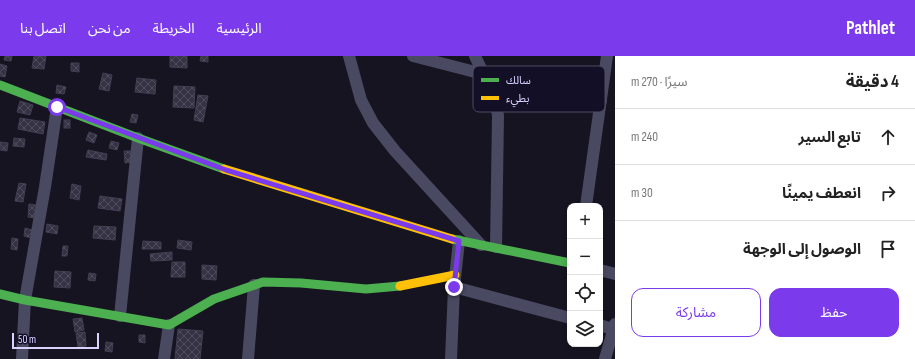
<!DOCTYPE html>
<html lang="ar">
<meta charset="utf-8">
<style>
:root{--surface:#fff;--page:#f6f6f6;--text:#222;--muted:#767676;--line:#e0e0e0;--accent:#7c3aed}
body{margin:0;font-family:"Sofia Sans Condensed","Noto Sans Arabic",sans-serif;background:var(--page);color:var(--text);direction:rtl}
.controls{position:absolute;right:12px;bottom:12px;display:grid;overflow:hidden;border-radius:8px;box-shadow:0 2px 6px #0003}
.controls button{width:36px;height:36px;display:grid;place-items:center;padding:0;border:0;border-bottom:1px solid var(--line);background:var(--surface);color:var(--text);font:20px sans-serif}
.scale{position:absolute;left:12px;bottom:10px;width:87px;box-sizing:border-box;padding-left:4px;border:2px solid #d9d4ff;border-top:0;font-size:11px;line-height:14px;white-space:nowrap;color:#d9d4ff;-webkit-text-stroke:3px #130f26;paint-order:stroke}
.stop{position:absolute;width:12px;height:12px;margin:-9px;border:3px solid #7c3aed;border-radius:50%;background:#fff}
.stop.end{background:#7c3aed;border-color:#fff;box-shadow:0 1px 4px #0008}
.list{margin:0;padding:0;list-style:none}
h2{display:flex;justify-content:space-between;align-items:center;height:52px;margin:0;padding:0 16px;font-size:17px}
h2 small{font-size:13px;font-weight:400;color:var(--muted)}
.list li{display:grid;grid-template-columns:26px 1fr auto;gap:12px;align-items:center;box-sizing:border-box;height:56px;padding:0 16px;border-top:1px solid var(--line)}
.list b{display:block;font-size:15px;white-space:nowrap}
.list em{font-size:13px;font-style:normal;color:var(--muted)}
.actions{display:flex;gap:8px;padding:12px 16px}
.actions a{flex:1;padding:9px 0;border:1px solid var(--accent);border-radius:12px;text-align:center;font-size:14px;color:var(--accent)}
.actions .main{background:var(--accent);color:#fff}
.icon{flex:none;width:22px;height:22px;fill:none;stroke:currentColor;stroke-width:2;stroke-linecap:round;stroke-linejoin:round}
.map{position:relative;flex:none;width:615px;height:303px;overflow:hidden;direction:ltr}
header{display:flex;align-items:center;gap:24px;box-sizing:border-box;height:56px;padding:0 20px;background:var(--accent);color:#fff}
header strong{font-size:19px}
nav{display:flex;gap:22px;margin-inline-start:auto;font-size:14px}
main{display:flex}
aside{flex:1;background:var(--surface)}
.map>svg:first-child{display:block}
.building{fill:url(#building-cross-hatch);stroke:#433f54}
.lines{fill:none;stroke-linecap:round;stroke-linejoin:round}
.street{stroke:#4a4962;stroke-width:12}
.fast{stroke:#4caf50;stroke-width:9}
.slow{stroke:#ffc107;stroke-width:9}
.route{stroke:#7c3aed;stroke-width:5}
.key{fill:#130f26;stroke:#4e4a67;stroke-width:1}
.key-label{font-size:11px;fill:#d9d4ff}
</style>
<header>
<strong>Pathlet</strong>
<nav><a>الرئيسية</a><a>الخريطة</a><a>من نحن</a><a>اتصل بنا</a></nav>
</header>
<main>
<aside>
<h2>4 دقيقة<small>سيرًا · 270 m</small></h2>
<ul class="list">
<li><svg class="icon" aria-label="ahead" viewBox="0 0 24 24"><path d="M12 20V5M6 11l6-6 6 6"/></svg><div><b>تابع السير</b></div><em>240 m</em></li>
<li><svg class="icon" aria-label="right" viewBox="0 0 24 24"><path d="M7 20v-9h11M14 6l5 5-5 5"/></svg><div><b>انعطف يمينًا</b></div><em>30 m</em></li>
<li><svg class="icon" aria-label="arrive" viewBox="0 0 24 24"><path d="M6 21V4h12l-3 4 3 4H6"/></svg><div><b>الوصول إلى الوجهة</b></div></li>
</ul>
<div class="actions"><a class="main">حفظ</a><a>مشاركة</a></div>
</aside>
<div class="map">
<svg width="615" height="303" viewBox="0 0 615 303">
<defs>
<pattern id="building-cross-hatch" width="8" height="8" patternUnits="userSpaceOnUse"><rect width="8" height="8" fill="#343243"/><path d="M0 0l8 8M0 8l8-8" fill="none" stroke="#514f5f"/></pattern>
</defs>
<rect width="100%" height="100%" fill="#161421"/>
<g class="building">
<path d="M5,0h7l-1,5 -7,-1z"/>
<path d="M34,0h12l-2,13 -12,-1z"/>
<path d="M170,0h17v12l-17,-1z"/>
<path d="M201,0h7v6l-8,-1z"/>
<path d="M71,7h8v9l-8,-1z"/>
<path d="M0,8l7,2 -2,11 -5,-1z"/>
<path d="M103,17l9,2 -3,16 -10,-2z"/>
<path d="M137,22l19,2 -1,14 -20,-2z"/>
<path d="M57,29l9,2 -2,7 -8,-1z"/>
<path d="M174,30l21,1 -1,21 -21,-1z"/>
<path d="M198,39l10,1 -5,26 -9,-2z"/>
<path d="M20,45l13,4 -3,10 -13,-3z"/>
<path d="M132,58l6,1 -2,8 -6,-1z"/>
<path d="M20,62l25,4 -2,12 -25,-5z"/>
<rect x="64" y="64" width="6" height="8"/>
<path d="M89,76l8,3 -3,8 -8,-3z"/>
<path d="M14,82l11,1 -1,8 -11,-1z"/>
<path d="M111,85l8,2 -2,7 -8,-2z"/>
<path d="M0,86l8,1 -1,8 -7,-1z"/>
<path d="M88,94l19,4 -1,6 -20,-3z"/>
<path d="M124,95h8v11l-7,1z"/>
<path d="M19,127l7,1 -3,18 -8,-1z"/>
<path d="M72,128l9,2 -2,14 -9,-2z"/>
<path d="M100,140l22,3 -2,12 -22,-3z"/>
<path d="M29,148l7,1 -1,13 -7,-1z"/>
<path d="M47,168l11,2 -1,8 -11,-2z"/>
<path d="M94,170l22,1 -1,13 -22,-2z"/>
<path d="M25,172l7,2 -1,8 -7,-2z"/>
<path d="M12,182l6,1 -1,11 -6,-1z"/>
<path d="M178,184l14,2 -1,8 -14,-2z"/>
<path d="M143,185l18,1v7h-19z"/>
<path d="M63,190h5l-1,10h-5z"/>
<path d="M172,196v8l-21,1 -1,-7z"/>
<path d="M172,206h13v15h-14z"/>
<path d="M202,209l15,1 -1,14 -14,-1z"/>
<path d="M55,215l16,1 -1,16 -16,-1z"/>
<path d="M89,217l7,1 -1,7 -7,-1z"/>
<path d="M82,262l2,12 -9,2 -2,-13z"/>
<path d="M178,273l25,2 -3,28h-25z"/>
<path d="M85,276l1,14 -8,1 -2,-14z"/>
<path d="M139,279h6v8l-6,-1z"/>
<path d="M106,286l7,1 -1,9 -7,-1z"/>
</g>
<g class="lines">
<g class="street">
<path d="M349,0l12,44 12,23 22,28 86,94"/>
<path d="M413,0l70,18 118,27"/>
<path d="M475,0c9,20 21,38 23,60l-2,131"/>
<path d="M586,150l21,-150"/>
<path d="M600,214l15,4"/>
<path d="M454,231l116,31"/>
<path d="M120,260l18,-178"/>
<path d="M600,269l15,5"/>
<path d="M22,303l3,-59 20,-113 12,-80"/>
<path d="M164,303l5,-34"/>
<path d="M248,303l6,-74"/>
<path d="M451,303l3,-72 5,-46"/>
<path d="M605,303l10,-35"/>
</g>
<g class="fast">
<path d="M0,29l138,53 86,31"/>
<path d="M452,183l118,24"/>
<path d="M0,238l25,6 144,25 45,-26 49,-17 38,1 65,6 34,-3"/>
</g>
<g class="slow">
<path d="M224,113l228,70"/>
<path d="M400,230l55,-11"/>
</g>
</g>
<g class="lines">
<path class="route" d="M57,51l169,63 233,71 -5,46"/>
</g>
<rect x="473" y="10" width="132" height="46" rx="6" class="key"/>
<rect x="481" y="22" width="18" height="4" fill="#4caf50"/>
<rect x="481" y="40" width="18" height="4" fill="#ffc107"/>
<g class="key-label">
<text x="506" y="28">سالك</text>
<text x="506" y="46">بطيء</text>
</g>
</svg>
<div class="controls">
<button>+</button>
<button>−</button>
<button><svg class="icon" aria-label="locate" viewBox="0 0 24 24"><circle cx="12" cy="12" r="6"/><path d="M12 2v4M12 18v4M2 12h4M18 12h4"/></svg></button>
<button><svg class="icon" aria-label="layers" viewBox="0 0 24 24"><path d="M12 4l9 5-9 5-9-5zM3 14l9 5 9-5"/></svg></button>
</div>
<div class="scale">50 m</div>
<div class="stop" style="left:57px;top:51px"></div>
<div class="stop end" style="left:454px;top:231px"></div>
</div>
</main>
